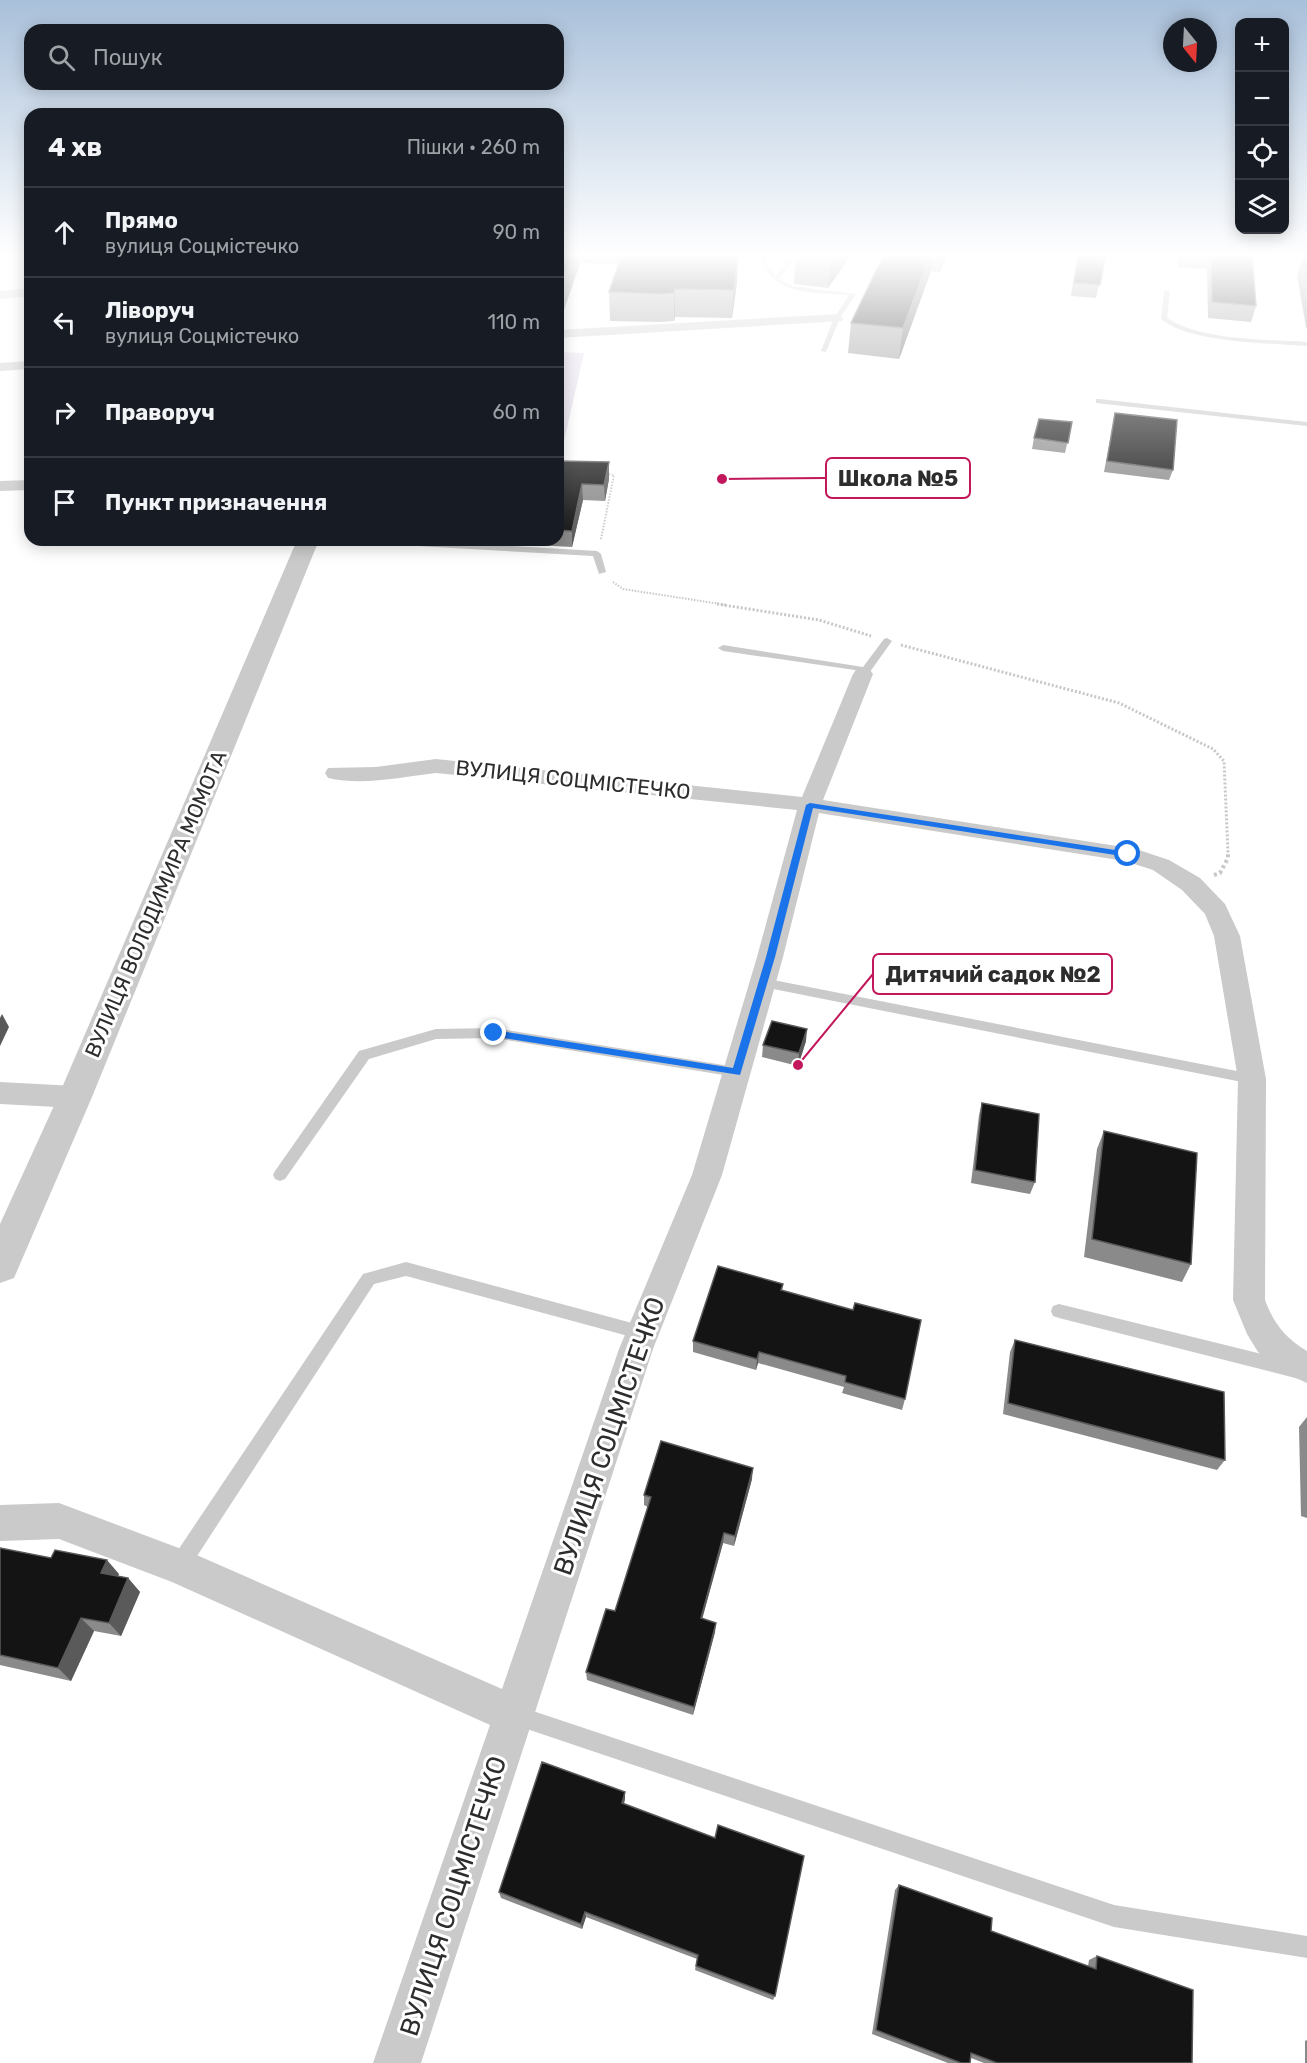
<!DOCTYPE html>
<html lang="uk">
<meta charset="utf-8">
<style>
:root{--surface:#171b24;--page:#242831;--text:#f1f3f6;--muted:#9ea1a6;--line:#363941}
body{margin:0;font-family:Rubik,sans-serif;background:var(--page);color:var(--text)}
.controls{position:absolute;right:18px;top:18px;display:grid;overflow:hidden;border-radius:12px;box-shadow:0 3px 15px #0003}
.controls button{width:54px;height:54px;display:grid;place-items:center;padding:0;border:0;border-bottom:2px solid var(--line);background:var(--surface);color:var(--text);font:30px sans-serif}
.compass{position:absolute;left:1163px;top:18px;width:54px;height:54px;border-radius:50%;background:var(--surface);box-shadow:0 3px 15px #0003;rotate:162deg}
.stop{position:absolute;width:18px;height:18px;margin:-14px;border:4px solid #1a73e8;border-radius:50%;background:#fff}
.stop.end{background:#1a73e8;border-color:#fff;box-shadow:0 2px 6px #0008}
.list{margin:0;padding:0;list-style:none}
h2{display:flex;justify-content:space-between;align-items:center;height:78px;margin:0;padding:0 24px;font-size:26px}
h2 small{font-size:20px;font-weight:400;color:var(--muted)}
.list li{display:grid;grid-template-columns:39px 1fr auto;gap:18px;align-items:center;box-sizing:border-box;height:90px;padding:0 24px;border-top:2px solid var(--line)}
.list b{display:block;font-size:22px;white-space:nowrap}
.list p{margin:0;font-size:20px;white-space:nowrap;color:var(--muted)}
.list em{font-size:20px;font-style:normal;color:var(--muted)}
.icon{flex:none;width:33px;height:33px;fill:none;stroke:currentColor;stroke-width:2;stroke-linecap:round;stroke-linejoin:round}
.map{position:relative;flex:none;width:1307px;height:2063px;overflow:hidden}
.search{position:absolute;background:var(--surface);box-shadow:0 3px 15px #0003;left:24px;top:24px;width:540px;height:66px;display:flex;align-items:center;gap:15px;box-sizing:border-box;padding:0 21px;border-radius:18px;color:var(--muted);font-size:22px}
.panel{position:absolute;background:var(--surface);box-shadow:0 3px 15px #0003;left:24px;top:108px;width:540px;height:438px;border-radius:18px}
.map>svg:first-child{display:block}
.green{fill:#e1daeb}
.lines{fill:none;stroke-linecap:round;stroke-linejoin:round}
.path-far2{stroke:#c7c7c7;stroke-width:2;stroke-dasharray:1.5 1.5;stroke-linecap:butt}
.path-far1{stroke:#c7c7c7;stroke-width:3;stroke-dasharray:2 2;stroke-linecap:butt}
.path{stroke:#c7c7c7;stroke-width:4;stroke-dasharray:3 3;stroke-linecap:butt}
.service{fill:#cacaca;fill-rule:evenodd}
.minor{fill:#cacaca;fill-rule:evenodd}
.tertiary{fill:#cacaca;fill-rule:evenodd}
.wall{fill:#8a8a8a}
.shaded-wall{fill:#5a5a5a}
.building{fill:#141414;stroke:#5a5a5a;stroke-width:1.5}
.route{fill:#1a73e8}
.labels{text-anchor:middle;stroke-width:6;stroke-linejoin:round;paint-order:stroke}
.street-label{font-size:21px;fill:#2d2d2d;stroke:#fff}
.near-street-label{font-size:26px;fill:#2d2d2d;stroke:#fff}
.leader{fill:none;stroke:#c2185b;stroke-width:2}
.callout-dot{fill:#c2185b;stroke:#fff;stroke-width:2}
.callout{fill:#fff;stroke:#c2185b;stroke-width:2}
.callout-label{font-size:22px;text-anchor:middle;font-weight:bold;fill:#2d2d2d}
</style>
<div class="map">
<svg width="1307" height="2063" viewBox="0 0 1307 2063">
<rect width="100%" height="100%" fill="#fff"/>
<path class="green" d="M558,352l26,1 -20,88h-6z"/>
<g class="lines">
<g class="path-far2">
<path d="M601,539l13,-64 -8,-1"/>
<path d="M613,582l10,7 104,16"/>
</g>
<g class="path-far1">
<path d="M717,604l102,16 52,16"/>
<path d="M901,645l218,58 94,46 11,12 4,92"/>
</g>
<path class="path" d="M1214,875l6,-2 8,-15v-6"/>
<g class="service">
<path d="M760,254h6l2,11 8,11 16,-22h6l-19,25 13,7 64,8 -16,24 -14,34 -5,-1 13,-33 15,-23c-34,-3 -81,2 -89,-41z"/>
<path d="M1167,290l3,2 -3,26c35,23 99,21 140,24v4c-37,-3 -119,-3 -146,-27l3,-27z"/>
<path d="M1099,399l208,23v4l-211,-23v-4z"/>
<path d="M361,540h47l189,11 4,3 5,18 -7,2 -6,-18 -228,-13z"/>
<path d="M887,638l5,3 -25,35 -4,1 -8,-7 -132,-19 -5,-3 5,-3 140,22 21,-28z"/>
<path d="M763,978l489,96 5,1 2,4 -2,4 -5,1 -494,-98 -2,-3 2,-3z"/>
<path d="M494,1028l242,39 5,1 2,4 -2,4 -5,1 -242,-39 -58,1 -67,20 -84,120 -5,2 -5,-2 -2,-4 2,-4 84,-120 77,-22z"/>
<path d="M406,1262l237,64 6,2 2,5 -2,5 -6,2 -237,-64 -32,8 -188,289 -7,2 -7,-2 -2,-7 2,-7 191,-285z"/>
<path d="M1059,1304l248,61v16l-248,-63 -6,-2 -2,-5 2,-5z"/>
<path d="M515,1705l599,200 193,31v22l-193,-31 -599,-202 -7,-3 -3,-7 3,-7z"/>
</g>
<g class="minor">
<path d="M0,254h30v1l-30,5z"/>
<path d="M30,288v8l-30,3v-8z"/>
<path d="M837,314l6,4 -1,3 -284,17v-8z"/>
<path d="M30,361v8l-30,2v-8z"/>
<path d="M30,480v10l-30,1v-10z"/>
<path d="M863,668l7,2 3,4 -50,126 313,49 33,11 31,18 25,26 15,32 26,143 -1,221c9,24 20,38 42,51v32l-24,-11 -25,-20 -11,-18 -14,-34 5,-221 -24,-143 -9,-22 -23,-24 -29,-20 -28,-9 -306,-48 -36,144 -61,218 -69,174 -232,714h-48l117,-338 -318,-143 -113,-43 -59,2v-36l59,-2 133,50 310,136 117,-340 73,-174 65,-218 40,-147 -361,-37c-35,4 -73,13 -108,5l-3,-5 3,-5 48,-1 60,-8 366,38 51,-123 3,-4z"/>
<path d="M0,1082l75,4 10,3 4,8 -4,8 -10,3 -75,-4z"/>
</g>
<path class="tertiary" d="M297,540h22l-227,557 -78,181 -14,5v-59l58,-127z"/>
</g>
<g class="wall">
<path d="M558,254l180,1 -1,27 -5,36 -57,-1 -1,4 -14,1 -50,-1 -1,-29 10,-28 -39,-1 -21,61h-1z"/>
<path d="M796,254h56l-24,34 -34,-4z"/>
<path d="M884,254h64l-8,18 -9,-1 -32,88 -51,-6 3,-30z"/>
<path d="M1037,254h69l-10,44 -25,-2 6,-39z"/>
<path d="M1179,254h73l4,52 -5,16 -43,-4 -1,-49 -29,-2z"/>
<path d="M1303,257h4v71l-1,-1 -9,-52z"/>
<path d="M1115,413l58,57 -4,10 -65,-8z"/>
<path d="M1072,422l-7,31 -33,-4 2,-11z"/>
<path d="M558,461l51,18 -4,22 -22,-1 -11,47 -91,-5v-2h77z"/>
<path d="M806,1041l-8,25 -36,-9 1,-12z"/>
<path d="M982,1103l53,79 -5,12 -59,-11 8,-68z"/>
<path d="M1104,1131l87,133 -9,18 -98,-25 13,-108z"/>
<path d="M783,1284l-1,7 123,108 -3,11 -60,-17 2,-6 -86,-24 -2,7 -63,-18v-11z"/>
<path d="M1015,1340l210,120 -8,10 -214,-56 7,-62z"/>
<path d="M1307,1417v101l-6,-2 -2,-89z"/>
<path d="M752,1479l-18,67 -11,-3 -21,75 13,14 -22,83 -106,-35 -1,-8 29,-61 33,-104 -4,-2v-10z"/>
<path d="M0,1548l119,26 -1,2 10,2 12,14 -19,44 -27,-5 -23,50 -71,-16z"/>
<path d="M625,1792v7l-1,5 151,192 -2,4 -78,-30 2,-11 -111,-42 -4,12 -81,-31 -2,-6z"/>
<path d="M899,1885l92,46 97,35 1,-6 8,-4 95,107h-208l-13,-5 -1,5h-22l-76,-29 23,-144z"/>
<path d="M1307,2040v23h-2v-22z"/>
</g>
<g class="shaded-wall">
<path d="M573,254h7v9l-21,61 -1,-30z"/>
<path d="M831,254h21l-24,34z"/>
<path d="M931,254h3l-3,17 -32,88 4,-31z"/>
<path d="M943,254h5l-8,18z"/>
<path d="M738,255l-1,27 -5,36 2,-28z"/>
<path d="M675,289v28l-1,4v-28z"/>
<path d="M609,462v17l-4,22 -1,-16z"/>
<path d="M582,484l1,16 -11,47v-16z"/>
<path d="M2,1014l7,13 -9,19v-28z"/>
<path d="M807,1029l-1,12 -8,25 1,-13z"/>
<path d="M759,1352l-1,11 -2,7 1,-11z"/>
<path d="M753,1468l-1,11 -18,67 1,-10z"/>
<path d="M724,1533l-1,10 -23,84 1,-9z"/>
<path d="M107,1560l12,14 -6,13 -12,-14z"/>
<path d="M128,1578l12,14 -19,44 -12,-13z"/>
<path d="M81,1618l13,13 -23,50 -13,-13z"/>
<path d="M716,1623l-1,9 -22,83 1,-8z"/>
<path d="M625,1792v7l-3,11v-7z"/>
<path d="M585,1912l1,5 -4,12 -1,-5z"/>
</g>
<g class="building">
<path d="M558,254h15l-15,40z"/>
<path d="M622,254l116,1 -4,35 -59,-1 -1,4 -13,1 -52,-2z"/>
<path d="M884,254h47l-28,74 -52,-5z"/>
<path d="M1078,254h28l-6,31 -26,-2z"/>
<path d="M1211,254h41l4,52 -44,-4z"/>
<path d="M1303,257h4v22z"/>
<path d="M1115,413l62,7 -4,50 -66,-9z"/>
<path d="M1039,419l33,3 -4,21 -34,-5z"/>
<path d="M558,461l51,1 -5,23 -22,-1 -10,47 -14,-1z"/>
<path d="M772,1021l35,8 -8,24 -36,-8z"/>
<path d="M982,1103l57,11 -4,68 -60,-12z"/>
<path d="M1104,1131l93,22 -6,111 -99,-25z"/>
<path d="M718,1266l65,18 -2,6 72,20 2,-7 66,17 -16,79 -60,-17 1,-6 -87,-24 -2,7 -64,-18z"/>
<path d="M1015,1340l209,52 1,68 -217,-57z"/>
<path d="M661,1441l92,27 -18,68 -11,-3 -23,85 15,5 -22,84 -108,-35 20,-63 9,2 36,-114 -7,-2z"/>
<path d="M0,1548l51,10 4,-8 52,10 -6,13 27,5 -19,45 -28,-5 -23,50 -58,-13z"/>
<path d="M542,1762l83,30 -3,11 93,35 3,-13 86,31 -29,140 -79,-30 2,-11 -113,-43 -4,12 -82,-32z"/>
<path d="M899,1885l93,33 -1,13 105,38 1,-13 96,34 -1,73h-195l-26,-10 -1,10h-9l-85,-33z"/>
</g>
<linearGradient id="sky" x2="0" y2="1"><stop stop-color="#a9c0da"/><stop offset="0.47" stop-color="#fff"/><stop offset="1" stop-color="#fff" stop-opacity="0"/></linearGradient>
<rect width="1307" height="543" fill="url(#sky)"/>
<path class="route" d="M810,803l318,49 5,2 -5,3 -315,-49 -38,149 -35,118 -250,-39 -1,-3 5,-3 239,38 33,-111 40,-152z"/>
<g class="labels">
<g class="street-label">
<text transform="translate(573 780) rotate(6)" y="7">ВУЛИЦЯ СОЦМІСТЕЧКО</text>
<text transform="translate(156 904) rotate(-67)" y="7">ВУЛИЦЯ ВОЛОДИМИРА МОМОТА</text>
</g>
<g class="near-street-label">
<text transform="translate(609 1436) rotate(-71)" y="9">ВУЛИЦЯ СОЦМІСТЕЧКО</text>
<text transform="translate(453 1896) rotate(-72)" y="9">ВУЛИЦЯ СОЦМІСТЕЧКО</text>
</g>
</g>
<path class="leader" d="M722 479L826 478M798 1065L873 974"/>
<g class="callout-dot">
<circle cx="722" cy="479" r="6"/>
<circle cx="798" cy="1065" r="6"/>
</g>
<g class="callout">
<rect x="826" y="458" width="144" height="40" rx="6"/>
<rect x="873" y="954" width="239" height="40" rx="6"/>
</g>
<g class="callout-label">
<text x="898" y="486">Школа №5</text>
<text x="993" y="982">Дитячий садок №2</text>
</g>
</svg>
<div class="controls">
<button>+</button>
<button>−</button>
<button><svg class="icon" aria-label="locate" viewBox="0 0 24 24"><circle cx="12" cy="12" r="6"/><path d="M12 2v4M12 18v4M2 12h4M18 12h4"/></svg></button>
<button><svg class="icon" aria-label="layers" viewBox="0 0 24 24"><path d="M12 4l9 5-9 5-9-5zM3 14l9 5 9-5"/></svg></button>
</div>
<svg class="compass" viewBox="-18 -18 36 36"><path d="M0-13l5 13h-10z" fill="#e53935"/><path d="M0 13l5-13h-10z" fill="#9ea1a6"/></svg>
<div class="stop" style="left:1128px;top:854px"></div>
<div class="stop end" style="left:494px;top:1033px"></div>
<div class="search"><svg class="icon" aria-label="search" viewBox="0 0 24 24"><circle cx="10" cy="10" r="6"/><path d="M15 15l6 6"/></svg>Пошук</div>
<section class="panel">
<h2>4 хв<small>Пішки · 260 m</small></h2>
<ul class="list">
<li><svg class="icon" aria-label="ahead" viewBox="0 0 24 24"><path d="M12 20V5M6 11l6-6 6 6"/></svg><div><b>Прямо</b><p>вулиця Соцмістечко</p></div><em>90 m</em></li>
<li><svg class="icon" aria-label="left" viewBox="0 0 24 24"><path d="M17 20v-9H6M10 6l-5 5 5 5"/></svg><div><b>Ліворуч</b><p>вулиця Соцмістечко</p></div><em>110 m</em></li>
<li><svg class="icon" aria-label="right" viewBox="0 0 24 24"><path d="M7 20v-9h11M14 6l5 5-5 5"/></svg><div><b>Праворуч</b></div><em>60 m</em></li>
<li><svg class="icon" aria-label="arrive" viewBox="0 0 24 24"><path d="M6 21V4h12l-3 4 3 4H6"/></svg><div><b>Пункт призначення</b></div></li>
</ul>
</section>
</div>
